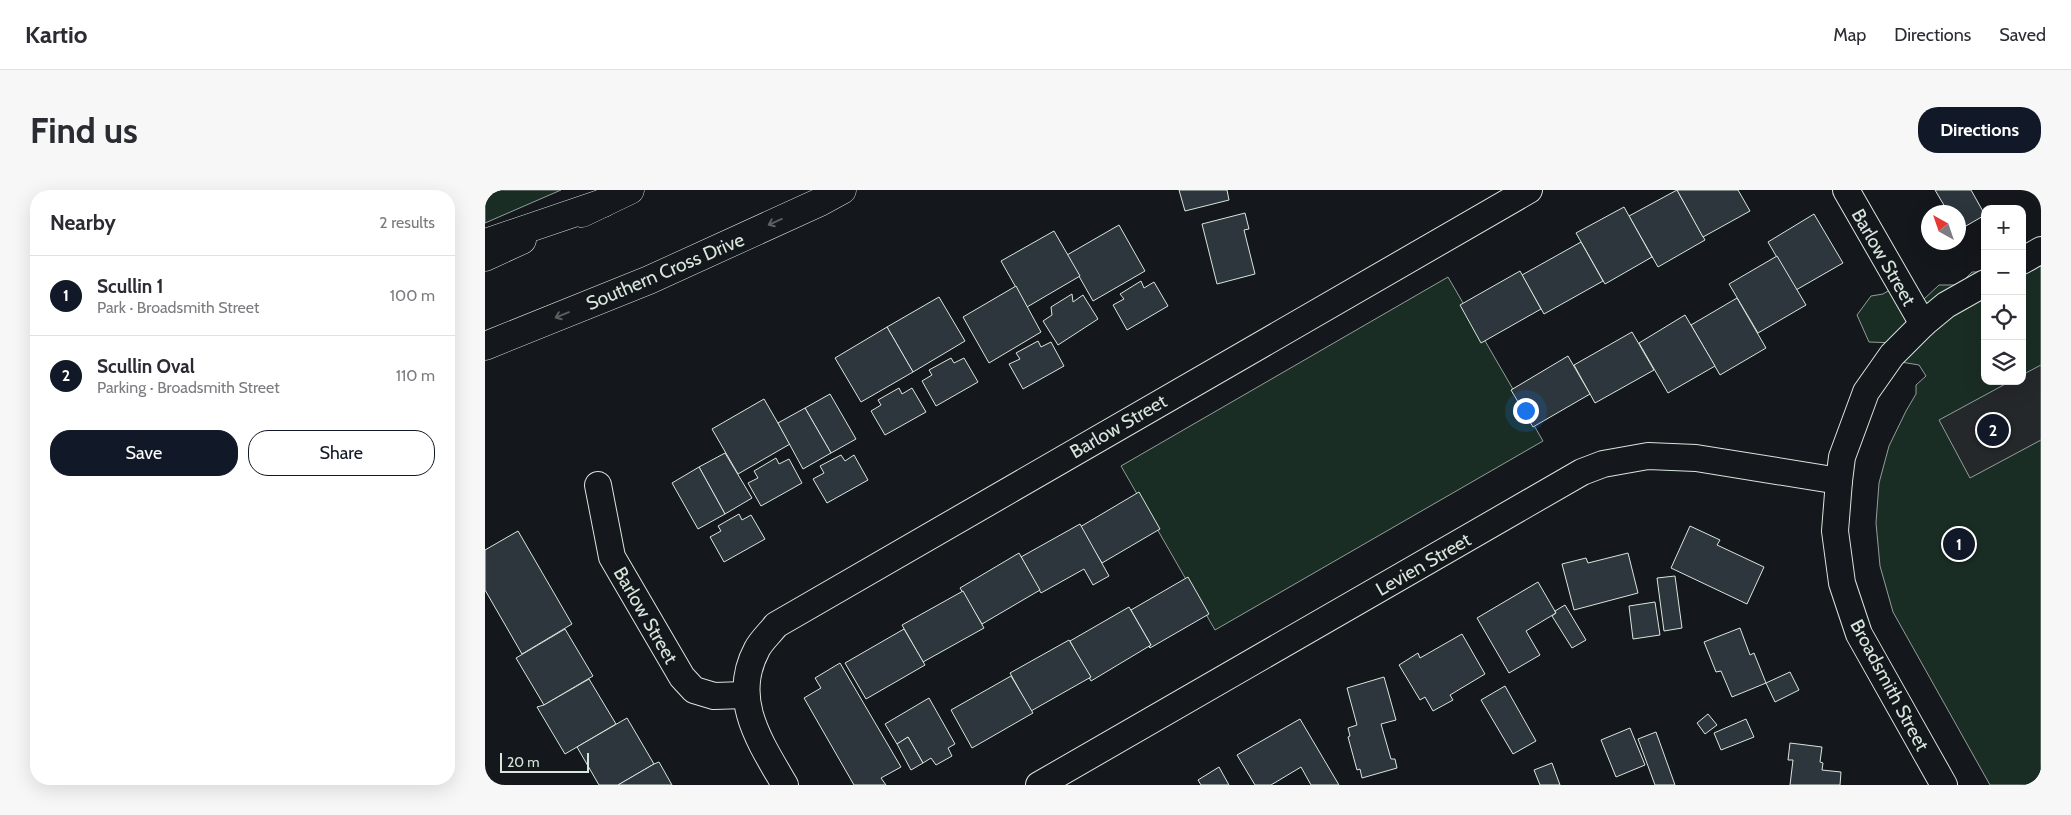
<!DOCTYPE html>
<meta charset="utf-8">
<style>
:root{--surface:#fff;--page:#f7f7f7;--text:#2b2b33;--muted:#7c7c81;--line:#e1e1e2;--accent:#111827}
body{margin:0;font-family:Cabin,sans-serif;background:var(--page);color:var(--text)}
.controls{position:absolute;right:15px;top:15px;display:grid;overflow:hidden;border-radius:10px;box-shadow:0 5px 20px #0002}
.controls button{width:45px;height:45px;display:grid;place-items:center;padding:0;border:0;border-bottom:1px solid var(--line);background:var(--surface);color:var(--text);font:25px sans-serif}
.compass{position:absolute;left:1436px;top:15px;width:45px;height:45px;border-radius:50%;background:var(--surface);box-shadow:0 5px 20px #0002;rotate:320deg}
.scale{position:absolute;left:15px;bottom:12px;width:89px;box-sizing:border-box;padding-left:5px;border:2px solid #d8e6dc;border-top:0;font-size:14px;line-height:18px;white-space:nowrap;color:#d8e6dc;-webkit-text-stroke:4px #14181c;paint-order:stroke}
.you{position:absolute;left:1040px;top:220px;width:18px;height:18px;margin:-12px;border:4px solid #fff;border-radius:50%;background:#1a73e8;box-shadow:0 0 0 8px #1a73e833}
.badge{display:grid;place-items:center;width:32px;height:32px;border-radius:50%;background:var(--accent);color:#fff;font-size:16px;font-weight:700}
.pin{position:absolute;translate:-50% -50%;border:2px solid #fff;box-shadow:0 1px 5px #0006}
.list{margin:0;padding:0;list-style:none}
h2{display:flex;justify-content:space-between;align-items:center;height:65px;margin:0;padding:0 20px;font-size:21px}
h2 small{font-size:16px;font-weight:400;color:var(--muted)}
.list li{display:grid;grid-template-columns:32px 1fr auto;gap:15px;align-items:center;box-sizing:border-box;height:80px;padding:0 20px;border-top:1px solid var(--line)}
.list b{display:block;font-size:19px;white-space:nowrap}
.list p{margin:0;font-size:16px;white-space:nowrap;color:var(--muted)}
.list em{font-size:16px;font-style:normal;color:var(--muted)}
.actions{display:flex;gap:10px;padding:15px 20px}
.actions a{flex:1;padding:11px 0;border:1px solid var(--accent);border-radius:20px;text-align:center;font-size:18px;color:var(--accent)}
.actions .main{background:var(--accent);color:#fff}
.icon{flex:none;width:28px;height:28px;fill:none;stroke:currentColor;stroke-width:2;stroke-linecap:round;stroke-linejoin:round}
.map{position:relative;flex:none;width:1556px;height:595px;overflow:hidden;border-radius:20px}
header{display:flex;align-items:center;gap:30px;box-sizing:border-box;height:70px;padding:0 25px;background:var(--surface);border-bottom:1px solid var(--line)}
header strong{font-size:24px}
nav{display:flex;gap:28px;margin-inline-start:auto;font-size:18px}
.intro{display:flex;align-items:center;justify-content:space-between;box-sizing:border-box;height:120px;padding:0 30px}
h1{margin:0;font-size:35px}
.button{padding:12px 22px;border-radius:20px;background:var(--accent);color:#fff;font-size:18px;font-weight:700}
main{display:flex;gap:30px;padding:0 30px}
aside{flex:1;background:var(--surface);border-radius:20px;box-shadow:0 5px 20px #0002}
.map>svg:first-child{display:block}
.green{fill:#1a2d24;stroke:#939e99}
.parking{fill:#24282b;stroke:#939e99}
.building{fill:#2c363c;stroke:#d8e6dc}
.lines{fill:none;stroke-linecap:round;stroke-linejoin:round}
.street-casing{stroke:#d8e6dc;stroke-width:28}
.secondary-casing{stroke:#d8e6dc;stroke-width:29}
.primary-casing{stroke:#d8e6dc;stroke-width:29}
.street{stroke:#14181c;stroke-width:26}
.secondary{stroke:#14181c;stroke-width:28}
.primary{stroke:#14181c;stroke-width:28}
.oneway{stroke:#59605f}
.labels{text-anchor:middle;stroke-width:4;stroke-linejoin:round;paint-order:stroke}
.street-label{font-size:19px;fill:#d8e6dc;stroke:#14181c}
</style>
<header>
<strong>Kartio</strong>
<nav><a>Map</a><a>Directions</a><a>Saved</a></nav>
</header>
<div class="intro"><h1>Find us</h1><a class="button">Directions</a></div>
<main>
<aside>
<h2>Nearby<small>2 results</small></h2>
<ul class="list">
<li><span class="badge">1</span><div><b>Scullin 1</b><p>Park · Broadsmith Street</p></div><em>100 m</em></li>
<li><span class="badge">2</span><div><b>Scullin Oval</b><p>Parking · Broadsmith Street</p></div><em>110 m</em></li>
</ul>
<div class="actions"><a class="main">Save</a><a>Share</a></div>
</aside>
<div class="map">
<svg width="1556" height="595" viewBox="0 0 1556 595">
<rect width="100%" height="100%" fill="#14181c"/>
<g class="green">
<path d="M0,0h76l-76,33z"/>
<path d="M1541,53l8,6 7,-4v540h-51l-97,-173 -13,-46 -4,-43 3,-40 10,-37 17,-35 10,-17v-9l10,-9 -7,-11 -18,-3 -4,-19 -28,-1 -12,-27 14,-19 12,-2 15,-9 25,15 16,-15h20l13,-13h13v109h37v-137z"/>
<path d="M963,87l95,164 -328,189 -94,-164z"/>
</g>
<path class="parking" d="M1556,175v75l-71,38 -31,-58 72,-39h11v-6z"/>
<g class="building">
<path d="M694,0h48l2,10 -44,11z"/>
<path d="M1192,0l28,50 -47,27 -29,-51z"/>
<path d="M1192,0h61l12,21 -47,26z"/>
<path d="M1450,0h36l14,25 -26,15v-18h-11z"/>
<path d="M1139,17l28,50 -47,27 -29,-51z"/>
<path d="M760,23l4,16 -5,1 11,44 -38,10 -15,-60z"/>
<path d="M1329,24l29,49 -47,27 -28,-48z"/>
<path d="M634,35l26,46 -52,30 -26,-46z"/>
<path d="M569,41l26,45 -53,31 -26,-46z"/>
<path d="M1096,52l22,39 -59,33 -22,-39z"/>
<path d="M1292,66l29,49 -48,28 -29,-49z"/>
<path d="M1035,81l21,38 -60,34 -21,-38z"/>
<path d="M656,91l3,7 10,-6 14,24 -41,24 -14,-25 11,-6 -4,-5z"/>
<path d="M531,96l25,46 -52,31 -26,-46z"/>
<path d="M587,104l1,8 10,-7 15,24 -40,26 -15,-24 9,-6 -1,-8z"/>
<path d="M454,107l26,44 -52,31 -26,-45z"/>
<path d="M1252,108l29,50 -46,27 -29,-50z"/>
<path d="M1200,125l30,51 -47,27 -29,-50z"/>
<path d="M402,137l26,45 -52,30 -26,-44z"/>
<path d="M1147,142l22,38 -59,33 -21,-38z"/>
<path d="M553,151l3,6 10,-5 13,24 -41,23 -14,-25 11,-5 -4,-6z"/>
<path d="M1083,166l22,38 -57,33 -22,-37z"/>
<path d="M466,168l3,5 10,-5 14,24 -42,24 -14,-25 10,-6 -3,-5z"/>
<path d="M414,198l3,6 10,-6 14,24 -41,23 -14,-24 10,-6 -3,-5z"/>
<path d="M345,204l26,45 -25,14 -26,-45z"/>
<path d="M279,209l26,45 -52,30 -26,-45z"/>
<path d="M320,218l26,45 -28,16 -25,-46z"/>
<path d="M240,263l27,45 -27,16 -26,-47z"/>
<path d="M356,265l4,6 9,-6 14,25 -41,23 -14,-24 11,-6 -4,-7z"/>
<path d="M291,268l3,6 10,-5 13,24 -41,23 -13,-23 10,-5 -4,-7z"/>
<path d="M214,277l26,47 -27,15 -26,-46z"/>
<path d="M654,302l21,37 -58,34 -22,-36z"/>
<path d="M254,324l3,6 9,-5 14,24 -41,23 -14,-25 11,-6 -3,-5z"/>
<path d="M595,334l29,52 -16,9 -9,-16 -43,24 -20,-36z"/>
<path d="M1205,336l30,14 -3,5 47,22 -17,37 -76,-36z"/>
<path d="M33,341l54,93 -50,30 -37,-64v-40z"/>
<path d="M534,363l21,37 -58,34 -22,-36z"/>
<path d="M1143,363l10,40 -64,17 -12,-46 24,-6 2,5z"/>
<path d="M1190,386l7,52 -18,3 -7,-53z"/>
<path d="M703,387l21,37 -59,34 -1,-1 2,-2 -20,-35z"/>
<path d="M1053,392l18,31 -30,18 14,24 -31,18 -32,-55z"/>
<path d="M478,401l21,37 -61,34 -21,-37z"/>
<path d="M1170,412l5,33 -27,4 -4,-33z"/>
<path d="M1080,415l21,35 -14,8 -20,-32 4,-3 -1,-2z"/>
<path d="M644,417l22,38 -60,36 -21,-40z"/>
<path d="M1255,438l10,27 4,-2 12,30 -34,14 -11,-26 -5,1 -12,-30z"/>
<path d="M80,439l28,47 -49,29 -28,-47z"/>
<path d="M419,439l21,36 -59,34 -21,-36z"/>
<path d="M977,444l23,40 -35,21 3,5 -20,11 -8,-14 -5,3 -21,-35 19,-12 2,5z"/>
<path d="M584,450l22,37 -60,34 -21,-38z"/>
<path d="M355,473l61,104 -20,11 5,7h-32l-50,-87 17,-10 -6,-10z"/>
<path d="M1305,482l9,18 -24,12 -9,-19z"/>
<path d="M526,486l22,37 -61,35 -21,-38z"/>
<path d="M899,487l12,43 -15,4 10,35h4l2,9 -35,10 -2,-9 -3,1 -9,-33 2,-1 -2,-8 9,-3 -10,-37z"/>
<path d="M104,489l27,45 -51,30 -28,-47 7,-2z"/>
<path d="M1020,496l31,55 -23,13 -32,-54z"/>
<path d="M444,508l26,46 -7,4 4,8 -16,9 -5,-7 -8,5 -15,-26 -11,7 -12,-20z"/>
<path d="M1223,524l9,11 -12,9 -8,-11z"/>
<path d="M142,528l27,46 -36,21h-19l-22,-38z"/>
<path d="M815,529l39,66h-28l-10,-18 -30,18h-16l-18,-30z"/>
<path d="M1261,529l8,18 -33,13 -7,-17z"/>
<path d="M1145,538l15,37 -29,12 -15,-37z"/>
<path d="M1171,542l19,53h-20l-17,-46z"/>
<path d="M423,547l15,26 -12,7 -14,-26z"/>
<path d="M1305,553l32,4 -2,15 3,1 -1,7 19,2 -1,13h-50l3,-25h-5z"/>
<path d="M174,572l13,23h-54l36,-21z"/>
<path d="M1067,573l8,22h-20l-6,-15z"/>
<path d="M734,577l10,18h-28l-3,-5z"/>
</g>
<g class="lines">
<defs>
<g id="street">
<path d="M1361,0l77,134"/>
<path d="M1537,71l19,-11"/>
<path d="M113,295l14,72 70,120 12,13 20,6 31,-1"/>
<path d="M300,595c-25,-43 -55,-86 -28,-136 4,-8 13,-16 19,-24l753,-435"/>
<path d="M554,595l543,-313 21,-8 45,-8 48,2 143,23"/>
<path d="M1459,595l-85,-151 -17,-51 -7,-52 4,-50 3,-24 24,-65 26,-37 31,-31 23,-19 39,-22"/>
</g>
<g id="secondary">
<path d="M97,23l48,-23"/>
<path d="M0,67l37,-17"/>
<path d="M0,156l164,-66 171,-78 22,-12"/>
</g>
<path id="primary" d="M0,53l118,-40"/>
</defs>
<use href="#street" class="street-casing"/>
<use href="#secondary" class="secondary-casing"/>
<use href="#primary" class="primary-casing"/>
<use href="#street" class="street"/>
<use href="#secondary" class="secondary"/>
<use href="#primary" class="primary"/>
</g>
<defs><path id="oneway-shaft" d="M-6 0H5M1.5-3L5.5 0L1.5 3" fill="none" stroke-width="1.6" stroke-linecap="round" stroke-linejoin="round" transform="scale(1.25)"/></defs>
<g class="oneway">
<use href="#oneway-shaft" transform="translate(290 32) rotate(156)"/>
<use href="#oneway-shaft" transform="translate(77 125) rotate(158)"/>
</g>
<g class="labels">
<g class="street-label">
<text transform="translate(1399 67) rotate(60)" y="7">Barlow Street</text>
<text transform="translate(180 81) rotate(-23)" y="7">Southern Cross Drive</text>
<text transform="translate(633 236) rotate(-30)" y="7">Barlow Street</text>
<text transform="translate(938 374) rotate(-30)" y="7">Levien Street</text>
<text transform="translate(161 425) rotate(60)" y="7">Barlow Street</text>
<text transform="translate(1405 495) rotate(62)" y="7">Broadsmith Street</text>
</g>
</g>
</svg>
<div class="controls">
<button>+</button>
<button>−</button>
<button><svg class="icon" aria-label="locate" viewBox="0 0 24 24"><circle cx="12" cy="12" r="6"/><path d="M12 2v4M12 18v4M2 12h4M18 12h4"/></svg></button>
<button><svg class="icon" aria-label="layers" viewBox="0 0 24 24"><path d="M12 4l9 5-9 5-9-5zM3 14l9 5 9-5"/></svg></button>
</div>
<svg class="compass" viewBox="-18 -18 36 36"><path d="M0-13l5 13h-10z" fill="#e53935"/><path d="M0 13l5-13h-10z" fill="#7c7c81"/></svg>
<div class="scale">20 m</div>
<div class="you"></div>
<div class="pin badge" style="left:1474px;top:354px">1</div>
<div class="pin badge" style="left:1508px;top:240px">2</div>
</div>
</main>
